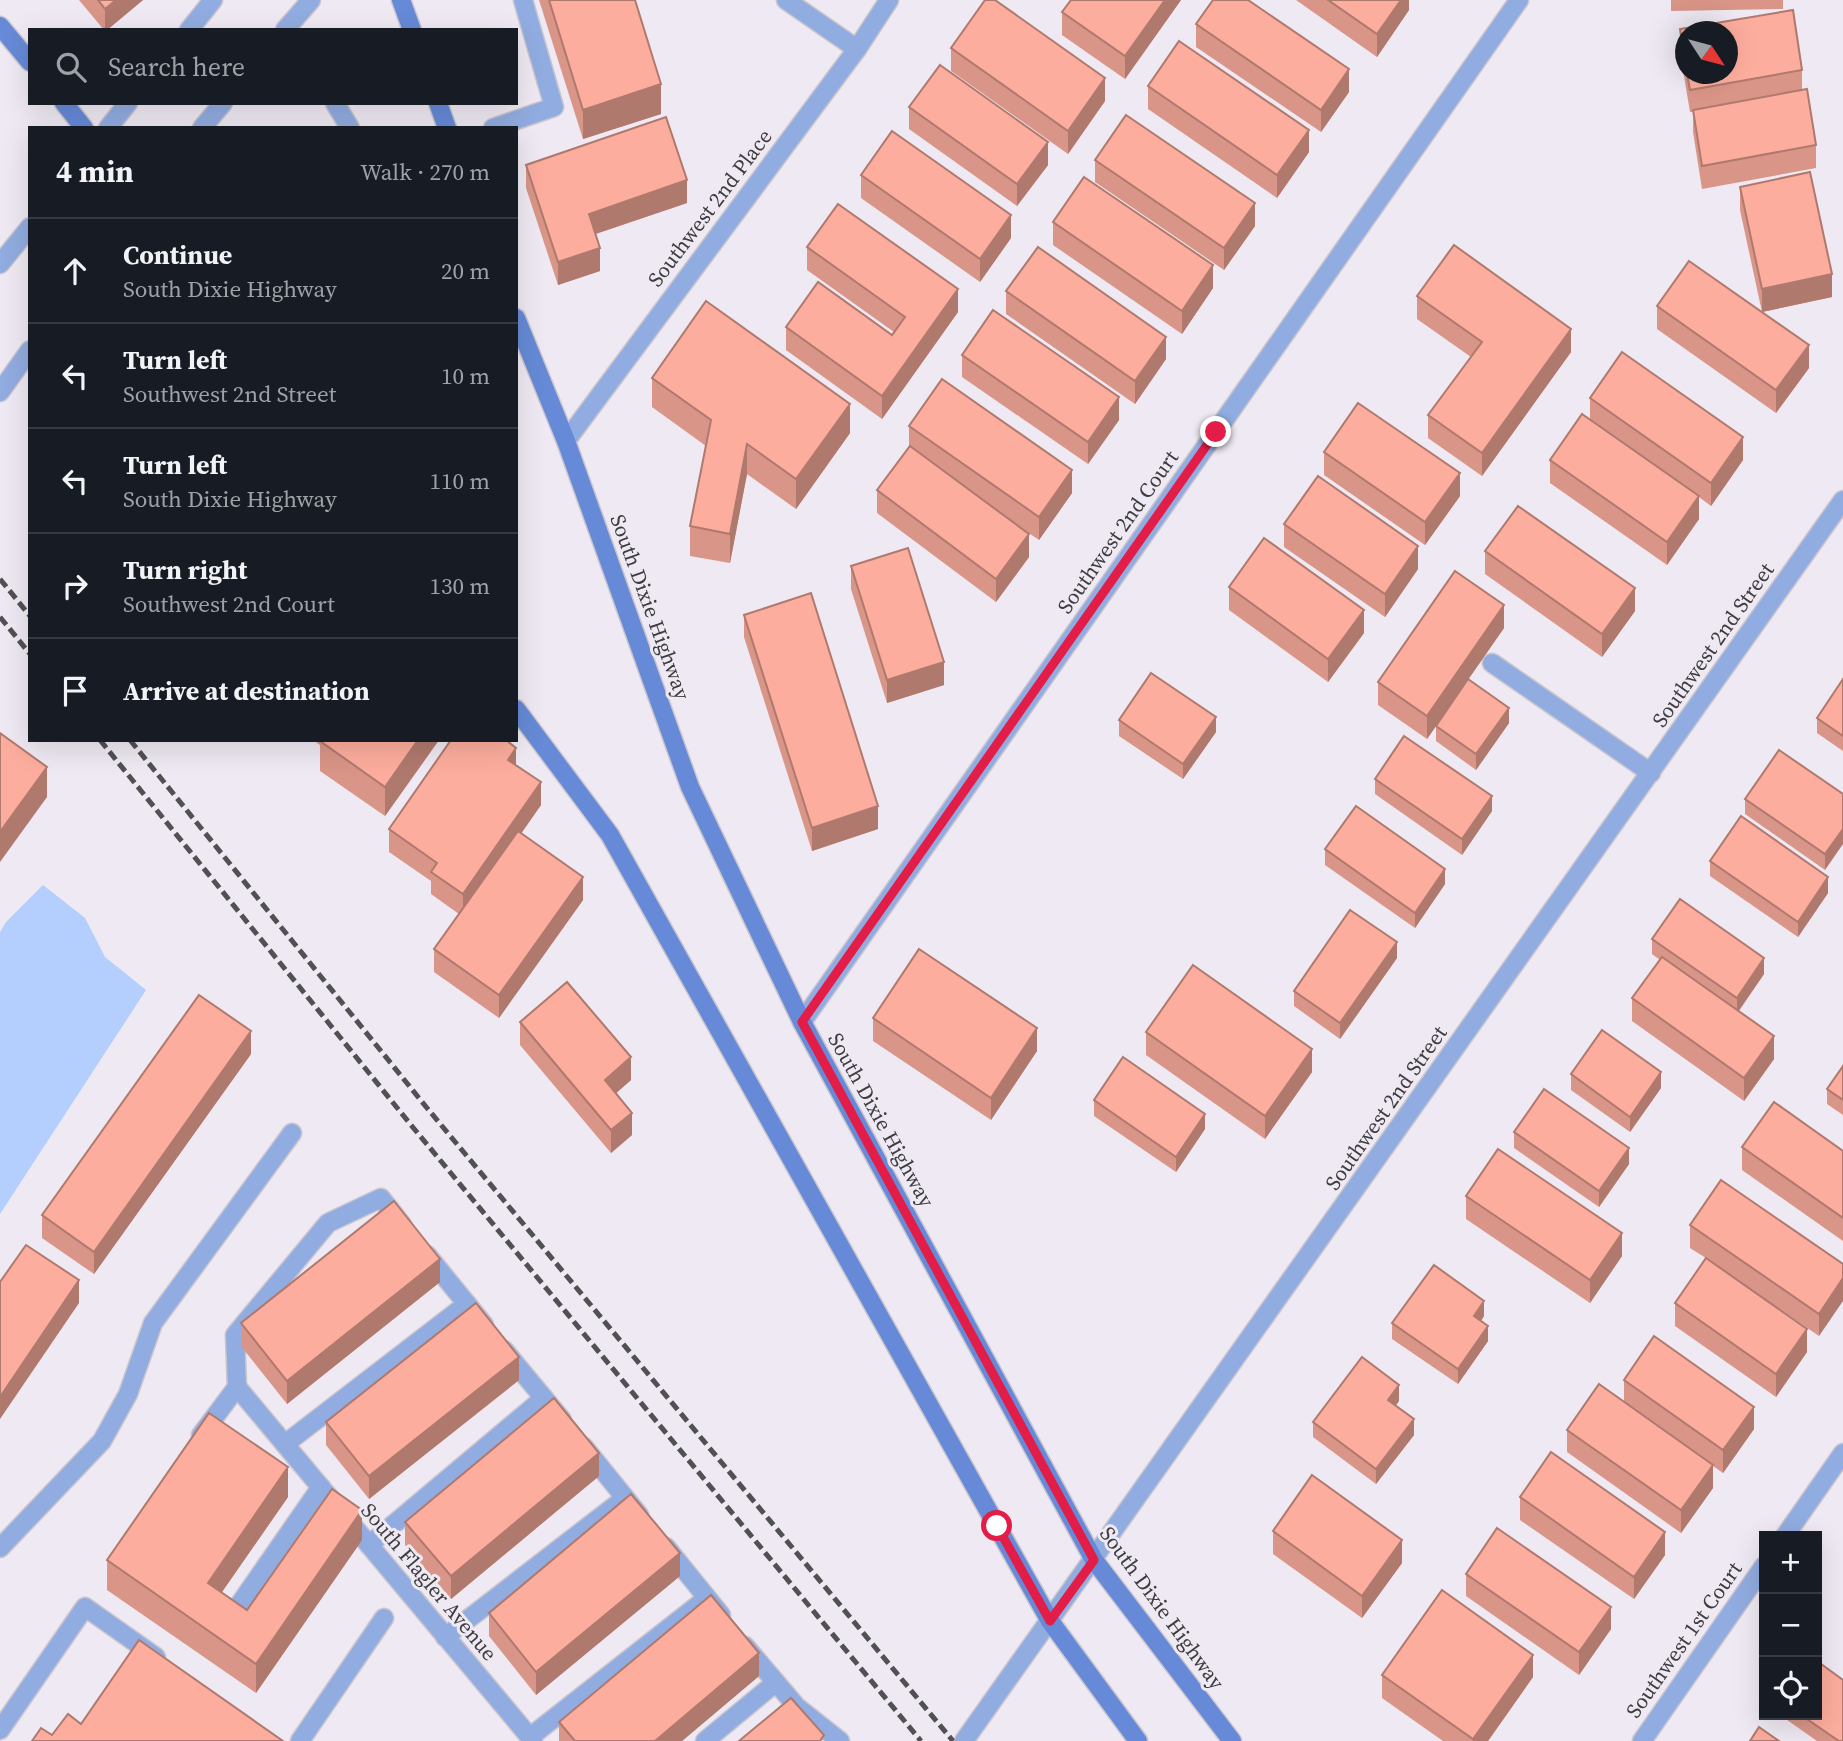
<!DOCTYPE html>
<meta charset="utf-8">
<style>
:root{--surface:#171b24;--page:#20242c;--text:#f1f3f6;--muted:#9ea1a6;--line:#363941}
body{margin:0;font-family:"Source Serif 4",serif;background:var(--page);color:var(--text)}
.controls{position:absolute;right:21px;bottom:21px;display:grid;overflow:hidden;border-radius:0px;box-shadow:0 7px 28px #0002}
.controls button{width:63px;height:63px;display:grid;place-items:center;padding:0;border:0;border-bottom:2px solid var(--line);background:var(--surface);color:var(--text);font:35px sans-serif}
.compass{position:absolute;left:1675px;top:21px;width:63px;height:63px;border-radius:50%;background:var(--surface);box-shadow:0 7px 28px #0002;rotate:126deg}
.stop{position:absolute;width:21px;height:21px;margin:-16px;border:5px solid #e11d48;border-radius:50%;background:#fff}
.stop.end{background:#e11d48;border-color:#fff;box-shadow:0 2px 7px #0008}
.list{margin:0;padding:0;list-style:none}
h2{display:flex;justify-content:space-between;align-items:center;height:91px;margin:0;padding:0 28px;font-size:30px}
h2 small{font-size:23px;font-weight:400;color:var(--muted)}
.list li{display:grid;grid-template-columns:46px 1fr auto;gap:21px;align-items:center;box-sizing:border-box;height:105px;padding:0 28px;border-top:2px solid var(--line)}
.list b{display:block;font-size:26px;white-space:nowrap}
.list p{margin:0;font-size:23px;white-space:nowrap;color:var(--muted)}
.list em{font-size:23px;font-style:normal;color:var(--muted)}
.icon{flex:none;width:38px;height:38px;fill:none;stroke:currentColor;stroke-width:2;stroke-linecap:round;stroke-linejoin:round}
.map{position:relative;flex:none;width:1843px;height:1741px;overflow:hidden}
.search{position:absolute;background:var(--surface);box-shadow:0 7px 28px #0002;left:28px;top:28px;width:490px;height:77px;display:flex;align-items:center;gap:18px;box-sizing:border-box;padding:0 24px;border-radius:0px;color:var(--muted);font-size:26px}
.panel{position:absolute;background:var(--surface);box-shadow:0 7px 28px #0002;left:28px;top:126px;width:490px;height:616px;border-radius:0px}
.map>svg:first-child{display:block}
.water{fill:#b4cefe}
.lines{fill:none;stroke-linecap:round;stroke-linejoin:round}
.service-casing{stroke:#cbc6ce;stroke-width:21}
.minor-casing{stroke:#cbc6ce;stroke-width:21}
.tertiary-casing{stroke:#cbc6ce;stroke-width:21}
.secondary-casing{stroke:#cbc6ce;stroke-width:21}
.service{stroke:#91ace0;stroke-width:18}
.minor{stroke:#91ace0;stroke-width:18}
.tertiary{stroke:#91ace0;stroke-width:18}
.secondary{stroke:#668ad7;stroke-width:18}
.rail{stroke:#515053;stroke-width:5;stroke-dasharray:10 5;stroke-linecap:butt}
.wall{fill:#d99587;fill-rule:evenodd}
.shaded-wall{fill:#b0796e}
.building{fill:#fcad9d;stroke:#b0796e;stroke-width:2}
.route{stroke:#e11d48;stroke-width:9}
.labels{text-anchor:middle;stroke-width:6;stroke-linejoin:round;paint-order:stroke}
.street-label{font-size:21px;fill:#3d3c3f;stroke:#eee9f2}
</style>
<div class="map">
<svg width="1843" height="1741" viewBox="0 0 1843 1741">
<rect width="100%" height="100%" fill="#eee9f2"/>
<path class="water" d="M43,885l42,33 20,39 41,33 -146,224v-282l6,-10z"/>
<g class="lines">
<defs>
<g id="service">
<path d="M786,0l71,49"/>
<path d="M335,103l15,25"/>
<path d="M493,128l61,-21 -31,-107"/>
<path d="M1492,663l159,110"/>
<path d="M427,1255l57,70"/>
<path d="M504,1350l58,70"/>
<path d="M201,1435l36,-48 -2,-52 93,-112 53,-25 21,27"/>
<path d="M285,1444l182,-140"/>
<path d="M584,1447l55,68"/>
<path d="M369,1545l175,-147"/>
<path d="M666,1547l55,68"/>
<path d="M0,1548l102,-107 26,-47 25,-71 139,-190"/>
<path d="M230,1618l91,-131"/>
<path d="M445,1637l180,-139"/>
<path d="M745,1646l52,61 43,34"/>
<path d="M0,1730l85,-123 71,50"/>
<path d="M530,1737l177,-139"/>
<path d="M300,1741l84,-123"/>
<path d="M705,1741l70,-58"/>
</g>
<g id="minor">
<path d="M566,441l291,-392 32,-49"/>
<path d="M802,1022l717,-1022"/>
<path d="M237,1387l296,354"/>
<path d="M1785,1536l58,-83"/>
<path d="M964,1741l879,-1241"/>
<path d="M1642,1741l122,-175"/>
</g>
<g id="tertiary">
<path d="M189,30l24,-30"/>
<path d="M285,30l26,-30"/>
<path d="M108,128l20,-25"/>
<path d="M202,128l21,-25"/>
<path d="M0,264l30,-37"/>
<path d="M0,392l30,-42"/>
</g>
<g id="secondary">
<path d="M401,0l11,30"/>
<path d="M0,26l30,36"/>
<path d="M64,103l20,25"/>
<path d="M438,103l9,25"/>
<path d="M516,318l50,123 124,346 112,235 292,538 138,181"/>
<path d="M516,709l94,126 440,786 88,120"/>
</g>
</defs>
<use href="#service" class="service-casing"/>
<use href="#minor" class="minor-casing"/>
<use href="#tertiary" class="tertiary-casing"/>
<use href="#secondary" class="secondary-casing"/>
<use href="#service" class="service"/>
<use href="#minor" class="minor"/>
<use href="#tertiary" class="tertiary"/>
<use href="#secondary" class="secondary"/>
<g class="rail">
<path d="M0,579l30,37"/>
<path d="M0,617l30,37"/>
<path d="M100,740l311,385 510,616"/>
<path d="M130,740l297,368 526,633"/>
</g>
</g>
<g class="wall">
<path d="M79,0h64l-36,30h-3z"/>
<path d="M539,0h96l26,114 -78,25z"/>
<path d="M1181,0l-56,79 -63,-44v-23z"/>
<path d="M1296,0h113v10l-32,47z"/>
<path d="M1671,0h112v9l-112,2z"/>
<path d="M1196,24l153,68 -28,40 -125,-85z"/>
<path d="M1680,29l122,41v20l14,55v23l-114,21 -9,-57v-20h-3l-10,-60zM1685,32l42,42h-42z"/>
<path d="M951,48l154,53 -37,53 -117,-83z"/>
<path d="M1148,86l161,66 -32,46 -129,-89z"/>
<path d="M909,107l139,58 -31,41 -108,-77z"/>
<path d="M1095,160l160,66 -31,44 -129,-88z"/>
<path d="M526,165l161,38 -91,31 4,37 -42,14 -32,-97z"/>
<path d="M861,175l150,63 -31,44 -119,-84z"/>
<path d="M1740,187l92,110 -70,15 -22,-102z"/>
<path d="M1053,222l160,66 -31,46 -129,-89z"/>
<path d="M807,247l151,65 -76,107 -96,-69v-23l106,8 2,-3 -87,-62z"/>
<path d="M1006,291l160,68 -31,45 -129,-90z"/>
<path d="M1417,296l154,56 -89,124 -54,-38v-23l43,-58 -54,-38z"/>
<path d="M1657,306l152,62 -33,45 -119,-84z"/>
<path d="M962,355l157,65 -31,44 -126,-87z"/>
<path d="M652,378l198,55 -54,76 -49,-35 -17,89 -40,-7v-30l16,-80 -54,-39z"/>
<path d="M1590,398l153,62 -32,46 -12,-9v22l-32,46 -117,-82v-23l40,-41z"/>
<path d="M909,426l163,67 -33,47 -48,-33 38,50 -33,45 -119,-89v-23l32,-43z"/>
<path d="M1324,452l136,44 -35,49 -101,-70z"/>
<path d="M1284,524l134,45 -33,48 -101,-70z"/>
<path d="M1485,551l150,60 -33,46 -117,-83z"/>
<path d="M851,566l93,119 -57,18 -36,-114z"/>
<path d="M1229,587l135,46 -36,49 -99,-72z"/>
<path d="M744,615l134,214 -66,22 -68,-214z"/>
<path d="M1504,628l-36,51 41,44 -33,47 -40,-29v-15l-9,13 -49,-34v-23z"/>
<path d="M1843,679v72l-26,-18v-15z"/>
<path d="M1119,720l97,12 -33,47 -64,-43z"/>
<path d="M313,740h126l-54,76 -65,-45v-26z"/>
<path d="M516,765l25,40 -20,28 62,67 -84,118 -65,-46v-23l25,-35 -28,-20v-13l-42,-29v-23z"/>
<path d="M1375,779l117,32 -30,44 -87,-61z"/>
<path d="M1843,794l-18,76 -80,-56v-15z"/>
<path d="M1325,849l120,35 -30,44 -90,-63z"/>
<path d="M1710,861l118,32 -30,44 -88,-61z"/>
<path d="M1652,939l112,35 -25,37 35,48 -30,42 -112,-80v-23l28,-38 -8,-6z"/>
<path d="M1397,958l-57,81 -46,-33v-15z"/>
<path d="M873,1018l164,33 -46,69 -118,-79z"/>
<path d="M520,1022l111,58 -15,13 16,42 -21,18 -91,-108z"/>
<path d="M1146,1032l166,40 -47,67 -119,-84z"/>
<path d="M251,1054l-157,220 -52,-36v-23z"/>
<path d="M1843,1066v49l-16,-11v-15z"/>
<path d="M1571,1074l90,14 -31,44 -59,-42z"/>
<path d="M1094,1100l111,29 -29,43 -82,-56z"/>
<path d="M1514,1132l115,32 -30,43 -85,-59z"/>
<path d="M1742,1147l101,4v90l-101,-71z"/>
<path d="M1466,1196l156,60 -32,47 -124,-84z"/>
<path d="M1690,1225l153,39 -24,72 -110,-75 98,91 -31,45 -101,-71v-23l31,-45 -16,-10z"/>
<path d="M440,1282l-153,122 -46,-58v-23z"/>
<path d="M1484,1316l-3,5 7,20 -30,43 -66,-45v-16z"/>
<path d="M519,1380l-150,119 -43,-54v-23z"/>
<path d="M1624,1380l130,49 -31,44 -10,-7v22l-32,45 -114,-81v-22l57,-29z"/>
<path d="M1399,1401l-4,5 19,29 -38,49 -63,-47v-15z"/>
<path d="M599,1476l-148,123 -46,-54v-23z"/>
<path d="M288,1497l-66,95 25,18 115,-70 -106,153 -149,-103v-30z"/>
<path d="M1520,1497l145,58 -31,44 -114,-79z"/>
<path d="M1273,1531l129,32 -40,55 -89,-64z"/>
<path d="M1466,1574l145,55 -32,46 -113,-79z"/>
<path d="M680,1576l-144,119 -47,-59v-23z"/>
<path d="M1382,1675l151,2 -45,64h-45l-61,-43z"/>
<path d="M759,1676l-77,65h-123v-19z"/>
<path d="M1780,1715h37l26,26h-26z"/>
</g>
<g class="shaded-wall">
<path d="M116,0h27l-36,30h-2v-21z"/>
<path d="M1165,0h16l-56,79v-23z"/>
<path d="M1401,0h8v10l-32,47v-23z"/>
<path d="M1349,69v23l-28,40v-22z"/>
<path d="M1105,78v23l-37,53v-23z"/>
<path d="M661,84v30l-78,25v-29z"/>
<path d="M1309,130v22l-32,46v-23z"/>
<path d="M1048,142v23l-31,41v-22z"/>
<path d="M687,180v23l-98,33v-22z"/>
<path d="M1255,203v23l-31,44v-22z"/>
<path d="M1011,215v23l-31,44v-23z"/>
<path d="M600,248v23l-42,14v-23z"/>
<path d="M1213,265v23l-31,46v-23z"/>
<path d="M1832,274v23l-70,15v-23z"/>
<path d="M958,289v23l-76,107v-23z"/>
<path d="M1571,329v23l-89,124v-23z"/>
<path d="M1166,337v22l-31,45v-23z"/>
<path d="M1809,345v23l-33,45v-23z"/>
<path d="M1119,397v23l-31,44v-22z"/>
<path d="M850,404v29l-54,76v-30z"/>
<path d="M1743,437v23l-32,46v-23z"/>
<path d="M747,444v30l-17,89v-29z"/>
<path d="M1072,470v23l-33,47v-23z"/>
<path d="M1460,473v23l-35,49v-23z"/>
<path d="M1699,496v23l-32,46v-23z"/>
<path d="M1029,534v23l-33,45v-23z"/>
<path d="M1418,546v23l-33,48v-23z"/>
<path d="M1635,588v23l-33,46v-23z"/>
<path d="M1504,605v23l-77,111v-23z"/>
<path d="M1364,610v23l-36,49v-23z"/>
<path d="M944,662v23l-57,18v-23z"/>
<path d="M1509,708v15l-33,47v-16z"/>
<path d="M1216,717v15l-33,47v-15z"/>
<path d="M418,740h21l-54,76v-29z"/>
<path d="M516,748v22l-8,-10z"/>
<path d="M47,767v30l-47,65v-30z"/>
<path d="M541,782v23l-78,112v-23z"/>
<path d="M1492,796v15l-30,44v-16z"/>
<path d="M878,806v23l-66,22v-23z"/>
<path d="M1843,829v15l-18,26v-16z"/>
<path d="M1445,869v15l-30,44v-15z"/>
<path d="M583,877v23l-84,118v-23z"/>
<path d="M1828,877v16l-30,44v-15z"/>
<path d="M1397,942v16l-57,81v-16z"/>
<path d="M1764,958v16l-27,39v-15z"/>
<path d="M1037,1028v23l-46,69v-22z"/>
<path d="M251,1031v23l-157,220v-22z"/>
<path d="M1774,1036v23l-30,42v-23z"/>
<path d="M1312,1049v23l-47,67v-23z"/>
<path d="M631,1057v23l-26,23v-23z"/>
<path d="M1661,1072v16l-31,44v-15z"/>
<path d="M632,1113v22l-21,18v-23z"/>
<path d="M1205,1114v15l-29,43v-15z"/>
<path d="M1629,1148v16l-30,43v-16z"/>
<path d="M1622,1233v23l-32,47v-23z"/>
<path d="M440,1259v23l-153,122v-23z"/>
<path d="M1843,1278v23l-24,35v-22z"/>
<path d="M79,1280v23l-79,116v-22z"/>
<path d="M1484,1301v15l-10,15v-15z"/>
<path d="M1488,1326v15l-30,43v-15z"/>
<path d="M1807,1329v23l-31,45v-23z"/>
<path d="M519,1357v23l-150,119v-23z"/>
<path d="M1399,1385v16l-11,15v-16z"/>
<path d="M1754,1407v22l-31,44v-23z"/>
<path d="M1414,1419v16l-38,49v-15z"/>
<path d="M599,1453v23l-148,123v-23z"/>
<path d="M1713,1465v23l-32,45v-23z"/>
<path d="M288,1467v30l-80,115v-29z"/>
<path d="M362,1510v30l-106,153v-29z"/>
<path d="M1665,1532v23l-31,44v-22z"/>
<path d="M1402,1540v23l-40,55v-22z"/>
<path d="M680,1553v23l-144,119v-23z"/>
<path d="M1611,1607v22l-32,46v-23z"/>
<path d="M759,1653v23l-77,65h-27z"/>
<path d="M1533,1655v22l-45,64h-15v-2z"/>
</g>
<g class="building">
<path d="M98,0h18l-11,9z"/>
<path d="M549,0h86l26,84 -78,26z"/>
<path d="M985,0h10l110,78 -37,53 -117,-83z"/>
<path d="M1071,0h94l-40,56 -63,-44z"/>
<path d="M1213,0h35l101,69 -28,41 -125,-86z"/>
<path d="M1328,0h73l-24,34z"/>
<path d="M1793,10l9,60 -112,20 -3,-16h40v-42h-42v32l-5,-35z"/>
<path d="M1179,41l130,89 -32,45 -129,-89z"/>
<path d="M940,65l108,77 -31,42 -108,-77z"/>
<path d="M1807,89l9,56 -114,21 -9,-56z"/>
<path d="M1126,115l129,88 -31,45 -129,-88z"/>
<path d="M666,117l21,63 -98,34 11,34 -42,14 -32,-97z"/>
<path d="M892,131l119,84 -31,44 -119,-84z"/>
<path d="M1810,172l22,102 -70,15 -22,-102z"/>
<path d="M1084,177l129,88 -31,46 -129,-89z"/>
<path d="M838,204l120,85 -76,107 -96,-69 32,-45 74,53 13,-18 -98,-70z"/>
<path d="M1454,245l117,84 -89,124 -54,-38 54,-73 -65,-46z"/>
<path d="M1038,247l128,90 -31,44 -129,-90z"/>
<path d="M1689,261l120,84 -33,45 -119,-84z"/>
<path d="M706,301l144,103 -54,75 -49,-35 -17,90 -40,-8 21,-106 -59,-42z"/>
<path d="M993,310l126,87 -31,45 -126,-87z"/>
<path d="M1622,352l121,85 -32,46 -121,-85z"/>
<path d="M942,379l130,91 -33,47 -130,-91z"/>
<path d="M1358,403l102,70 -35,49 -101,-70z"/>
<path d="M1582,414l117,82 -32,46 -117,-82z"/>
<path d="M910,446l119,88 -33,45 -119,-89z"/>
<path d="M1318,476l100,70 -33,48 -101,-70z"/>
<path d="M1518,506l117,82 -33,46 -117,-83z"/>
<path d="M1264,538l100,72 -36,49 -99,-72z"/>
<path d="M908,548l36,114 -57,18 -36,-114z"/>
<path d="M1455,571l49,34 -77,111 -49,-34z"/>
<path d="M811,593l67,213 -66,22 -68,-213z"/>
<path d="M1151,673l65,44 -33,47 -64,-44z"/>
<path d="M1468,679l41,29 -33,46 -40,-28z"/>
<path d="M1843,679v57l-26,-18z"/>
<path d="M0,733l47,34 -47,65z"/>
<path d="M1404,736l88,60 -30,43 -87,-60z"/>
<path d="M321,740h97l-33,47 -65,-46z"/>
<path d="M451,740h55l10,8 -8,12 33,22 -78,112 -32,-22 6,-9 -48,-34z"/>
<path d="M1779,750l64,44v35l-18,25 -80,-55z"/>
<path d="M1356,806l89,63 -30,44 -90,-64z"/>
<path d="M1741,816l87,61 -30,45 -88,-61z"/>
<path d="M518,831l65,46 -84,118 -65,-46z"/>
<path d="M1680,899l84,59 -27,40 -85,-59z"/>
<path d="M1350,910l47,32 -57,81 -46,-32z"/>
<path d="M919,949l118,79 -46,70 -118,-80z"/>
<path d="M1662,957l112,79 -30,42 -112,-80z"/>
<path d="M1193,965l119,84 -47,67 -119,-84z"/>
<path d="M567,982l64,75 -26,23 27,33 -21,17 -91,-108z"/>
<path d="M199,995l52,36 -157,221 -52,-37z"/>
<path d="M1602,1030l59,42 -31,45 -59,-43z"/>
<path d="M1123,1057l82,57 -29,43 -82,-57z"/>
<path d="M1843,1066v34l-16,-11z"/>
<path d="M1544,1089l85,59 -30,43 -85,-59z"/>
<path d="M1774,1102l69,49v67l-101,-71z"/>
<path d="M1498,1149l124,84 -32,47 -124,-84z"/>
<path d="M1721,1180l122,84v14l-24,36 -129,-89z"/>
<path d="M394,1201l46,58 -153,122 -46,-58z"/>
<path d="M26,1245l53,35 -79,117v-115z"/>
<path d="M1706,1258l101,71 -31,45 -101,-71z"/>
<path d="M1434,1265l50,36 -10,15 14,10 -30,43 -66,-46z"/>
<path d="M476,1303l43,54 -150,119 -43,-54z"/>
<path d="M1654,1336l100,71 -31,43 -99,-70z"/>
<path d="M1362,1357l37,28 -11,15 26,19 -38,50 -63,-47z"/>
<path d="M1599,1384l114,81 -32,45 -114,-80z"/>
<path d="M554,1398l45,55 -148,123 -46,-54z"/>
<path d="M209,1413l79,54 -80,116 39,27 85,-121 30,21 -106,154 -149,-104z"/>
<path d="M1551,1452l114,80 -31,45 -114,-80z"/>
<path d="M1312,1475l90,65 -40,56 -89,-65z"/>
<path d="M631,1494l49,59 -144,119 -47,-59z"/>
<path d="M1497,1528l114,79 -32,45 -113,-78z"/>
<path d="M1442,1590l91,65 -60,84 -91,-64z"/>
<path d="M711,1595l48,58 -104,88h-80l-16,-19z"/>
<path d="M139,1640l144,101h-251l9,-13 11,7 16,-21 13,10z"/>
<path d="M1817,1661l26,19v61h-4l-38,-26h16z"/>
<path d="M791,1698l33,37 -4,6h-81z"/>
<path d="M1759,1727l20,14h-29z"/>
</g>
<g class="lines">
<path class="route" d="M997,1526l53,95 44,-61 -292,-538 414,-590"/>
</g>
<g class="labels">
<g class="street-label">
<text transform="translate(710 208) rotate(-53)" y="7">Southwest 2nd Place</text>
<text transform="translate(1118 532) rotate(-55)" y="7">Southwest 2nd Court</text>
<text transform="translate(650 607) rotate(70)" y="7">South Dixie Highway</text>
<text transform="translate(1713 645) rotate(-55)" y="7">Southwest 2nd Street</text>
<text transform="translate(1386 1108) rotate(-55)" y="7">Southwest 2nd Street</text>
<text transform="translate(881 1120) rotate(61)" y="7">South Dixie Highway</text>
<text transform="translate(429 1582) rotate(50)" y="7">South Flagler Avenue</text>
<text transform="translate(1162 1608) rotate(54)" y="7">South Dixie Highway</text>
<text transform="translate(1684 1640) rotate(-55)" y="7">Southwest 1st Court</text>
</g>
</g>
</svg>
<div class="controls">
<button>+</button>
<button>−</button>
<button><svg class="icon" aria-label="locate" viewBox="0 0 24 24"><circle cx="12" cy="12" r="6"/><path d="M12 2v4M12 18v4M2 12h4M18 12h4"/></svg></button>
</div>
<svg class="compass" viewBox="-18 -18 36 36"><path d="M0-13l5 13h-10z" fill="#e53935"/><path d="M0 13l5-13h-10z" fill="#9ea1a6"/></svg>
<div class="stop" style="left:997px;top:1526px"></div>
<div class="stop end" style="left:1216px;top:432px"></div>
<div class="search"><svg class="icon" aria-label="search" viewBox="0 0 24 24"><circle cx="10" cy="10" r="6"/><path d="M15 15l6 6"/></svg>Search here</div>
<section class="panel">
<h2>4 min<small>Walk · 270 m</small></h2>
<ul class="list">
<li><svg class="icon" aria-label="ahead" viewBox="0 0 24 24"><path d="M12 20V5M6 11l6-6 6 6"/></svg><div><b>Continue</b><p>South Dixie Highway</p></div><em>20 m</em></li>
<li><svg class="icon" aria-label="left" viewBox="0 0 24 24"><path d="M17 20v-9H6M10 6l-5 5 5 5"/></svg><div><b>Turn left</b><p>Southwest 2nd Street</p></div><em>10 m</em></li>
<li><svg class="icon" aria-label="left" viewBox="0 0 24 24"><path d="M17 20v-9H6M10 6l-5 5 5 5"/></svg><div><b>Turn left</b><p>South Dixie Highway</p></div><em>110 m</em></li>
<li><svg class="icon" aria-label="right" viewBox="0 0 24 24"><path d="M7 20v-9h11M14 6l5 5-5 5"/></svg><div><b>Turn right</b><p>Southwest 2nd Court</p></div><em>130 m</em></li>
<li><svg class="icon" aria-label="arrive" viewBox="0 0 24 24"><path d="M6 21V4h12l-3 4 3 4H6"/></svg><div><b>Arrive at destination</b></div></li>
</ul>
</section>
</div>
